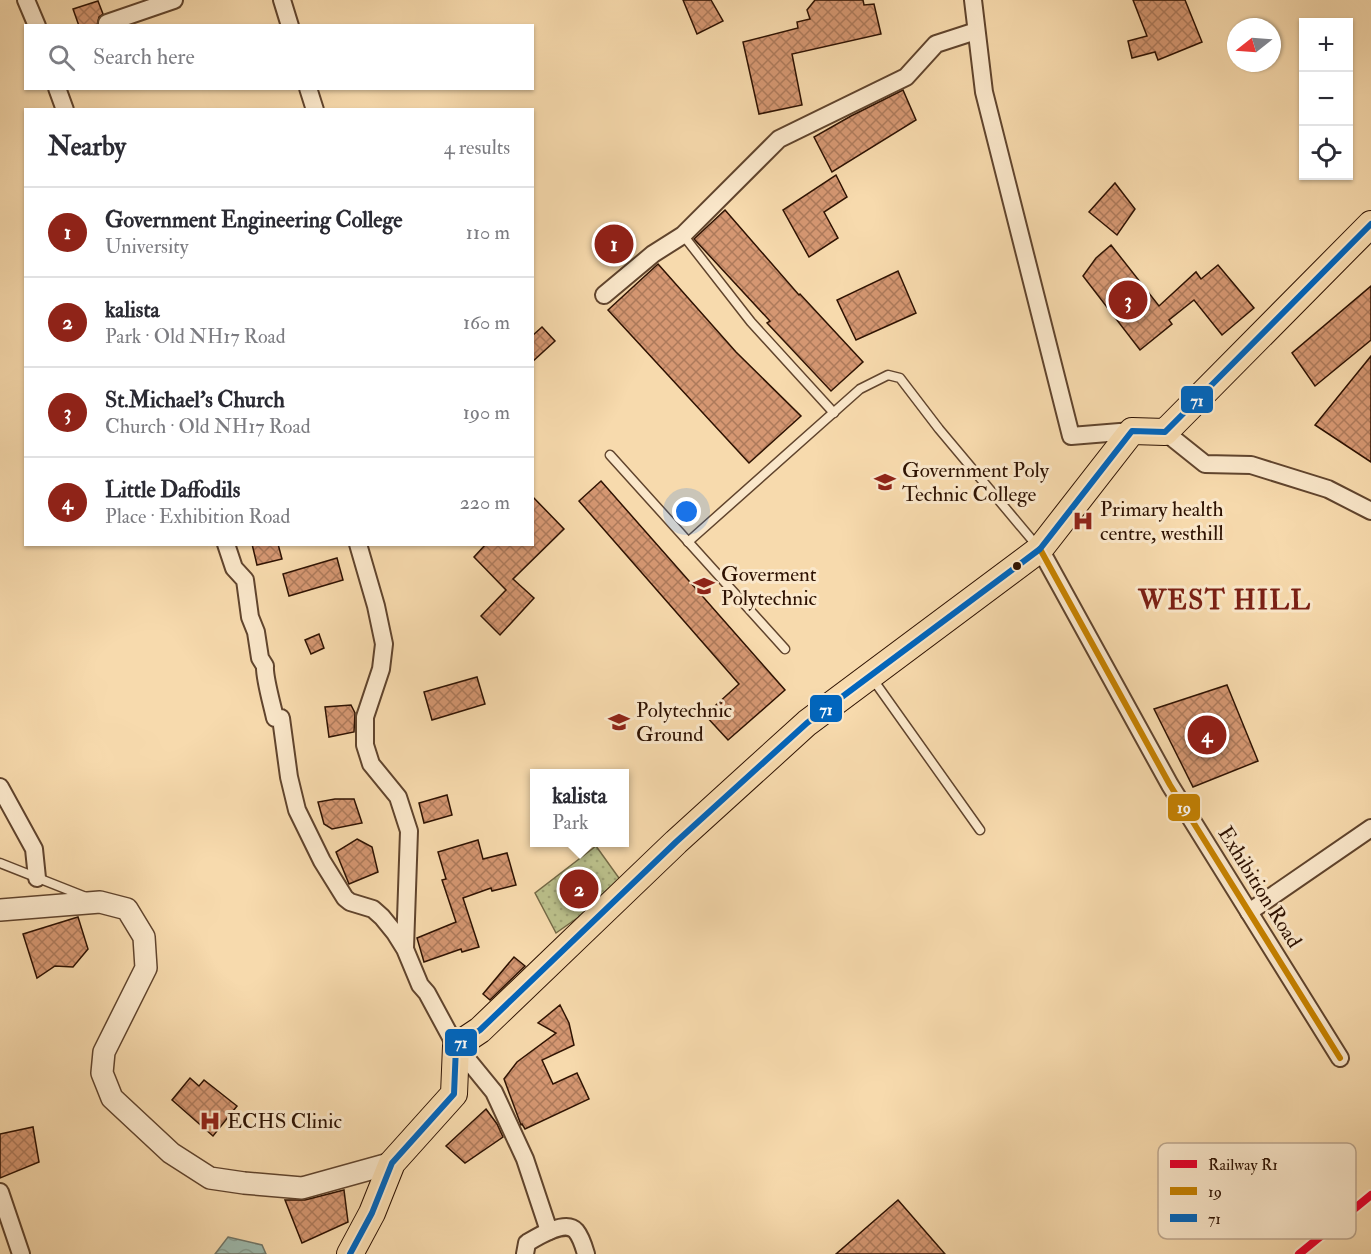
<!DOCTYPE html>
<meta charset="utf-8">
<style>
:root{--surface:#fff;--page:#f2f2f3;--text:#2b2b33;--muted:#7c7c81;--line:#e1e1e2;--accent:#8f2418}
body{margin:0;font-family:"IM FELL Double Pica",serif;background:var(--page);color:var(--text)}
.controls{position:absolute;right:18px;top:18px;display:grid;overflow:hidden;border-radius:0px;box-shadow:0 2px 4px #0004}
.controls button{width:54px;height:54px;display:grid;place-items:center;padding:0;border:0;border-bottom:2px solid var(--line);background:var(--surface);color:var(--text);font:30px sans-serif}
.compass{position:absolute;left:1227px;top:18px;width:54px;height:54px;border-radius:50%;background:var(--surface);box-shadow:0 2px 4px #0004;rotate:253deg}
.you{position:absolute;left:687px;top:512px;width:21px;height:21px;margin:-15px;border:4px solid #fff;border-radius:50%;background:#1a73e8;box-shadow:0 0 0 9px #1a73e833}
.badge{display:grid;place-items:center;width:39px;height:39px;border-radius:50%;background:var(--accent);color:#fff;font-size:20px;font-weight:700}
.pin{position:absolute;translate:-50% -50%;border:3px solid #fff;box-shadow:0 2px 6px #0006}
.popup{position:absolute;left:530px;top:769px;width:99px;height:78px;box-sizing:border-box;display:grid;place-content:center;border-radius:0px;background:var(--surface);filter:drop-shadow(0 2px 4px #0005);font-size:20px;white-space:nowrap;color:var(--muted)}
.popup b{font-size:22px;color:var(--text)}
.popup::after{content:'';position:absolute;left:50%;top:100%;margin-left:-12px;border:12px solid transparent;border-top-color:var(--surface)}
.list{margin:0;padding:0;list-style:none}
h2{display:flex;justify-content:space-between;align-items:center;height:78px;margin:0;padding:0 24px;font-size:26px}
h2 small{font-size:20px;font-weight:400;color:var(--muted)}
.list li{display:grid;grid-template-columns:39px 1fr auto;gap:18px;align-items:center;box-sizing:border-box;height:90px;padding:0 24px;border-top:2px solid var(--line)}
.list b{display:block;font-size:22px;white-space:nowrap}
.list p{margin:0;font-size:20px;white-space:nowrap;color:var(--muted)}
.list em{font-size:20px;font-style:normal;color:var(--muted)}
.icon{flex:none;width:33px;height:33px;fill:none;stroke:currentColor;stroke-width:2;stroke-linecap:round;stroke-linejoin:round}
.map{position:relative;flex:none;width:1371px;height:1254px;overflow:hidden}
.search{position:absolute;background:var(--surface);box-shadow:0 2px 4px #0004;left:24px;top:24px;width:510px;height:66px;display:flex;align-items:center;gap:15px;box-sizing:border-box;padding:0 21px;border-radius:0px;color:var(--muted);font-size:22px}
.panel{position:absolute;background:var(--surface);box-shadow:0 2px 4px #0004;left:24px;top:108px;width:510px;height:438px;border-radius:0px}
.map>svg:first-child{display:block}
.park{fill:url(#park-dots);stroke:#746946;stroke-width:1.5}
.water{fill:url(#water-waves);stroke:#717769;stroke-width:1.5}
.building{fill:url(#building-cross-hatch);stroke:#2e1202;stroke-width:1.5}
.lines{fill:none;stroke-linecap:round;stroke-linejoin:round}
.service-casing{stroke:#60442d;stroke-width:11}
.minor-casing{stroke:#60442d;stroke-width:20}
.tertiary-casing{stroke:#60442d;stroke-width:24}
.primary-casing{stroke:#2e1202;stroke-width:28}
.service{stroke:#fae7ca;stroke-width:8}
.minor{stroke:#fae7ca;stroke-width:16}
.tertiary{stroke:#fae7ca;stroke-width:21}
.primary{stroke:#f7daad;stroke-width:26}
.bus-1-casing{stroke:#fae7ca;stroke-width:10}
.bus-2-casing{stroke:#fae7ca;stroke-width:10}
.bus-1{stroke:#c58100;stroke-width:6}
.bus-2{stroke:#0065bd;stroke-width:6}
.rail-1-casing{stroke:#fae7ca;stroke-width:12}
.rail-1{stroke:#e4002b;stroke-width:8}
.bus-dot{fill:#2e1202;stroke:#fae7ca;stroke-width:2}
.labels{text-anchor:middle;stroke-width:6;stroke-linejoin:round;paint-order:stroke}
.poi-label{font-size:21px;fill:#2e1202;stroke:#fae7ca;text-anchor:start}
.street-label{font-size:21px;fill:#2e1202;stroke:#fae7ca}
.district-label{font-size:27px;font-weight:bold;letter-spacing:1.5px;fill:#7a1f14;stroke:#fae7ca}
.key{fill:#fae7ca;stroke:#bda78e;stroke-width:1.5}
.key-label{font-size:16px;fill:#2e1202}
.line-badge{stroke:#fae7ca;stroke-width:2}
.badge-label{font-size:16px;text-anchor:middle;font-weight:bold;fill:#fff}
</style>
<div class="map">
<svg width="1371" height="1254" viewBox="0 0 1371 1254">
<defs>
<pattern id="park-dots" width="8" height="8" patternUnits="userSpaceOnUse" patternTransform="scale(1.5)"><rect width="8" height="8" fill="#bbc08b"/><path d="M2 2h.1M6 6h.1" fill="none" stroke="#a1a476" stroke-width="1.8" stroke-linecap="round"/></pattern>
<pattern id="water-waves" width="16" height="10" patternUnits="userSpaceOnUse" patternTransform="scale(1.5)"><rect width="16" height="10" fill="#9dbaae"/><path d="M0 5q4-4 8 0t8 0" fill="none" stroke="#889f94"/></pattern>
<pattern id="building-cross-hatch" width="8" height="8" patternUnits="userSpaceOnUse" patternTransform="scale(1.5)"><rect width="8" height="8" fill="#d59772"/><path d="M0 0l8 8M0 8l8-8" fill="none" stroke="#ad7a5b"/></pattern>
</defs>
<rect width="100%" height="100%" fill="#f7daad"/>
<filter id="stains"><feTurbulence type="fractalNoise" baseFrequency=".00333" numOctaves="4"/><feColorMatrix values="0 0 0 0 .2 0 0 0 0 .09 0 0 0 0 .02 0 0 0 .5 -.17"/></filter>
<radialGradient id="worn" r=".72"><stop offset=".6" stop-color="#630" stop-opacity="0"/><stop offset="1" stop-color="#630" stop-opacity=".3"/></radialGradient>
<path class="park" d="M596,846l28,39 -68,48 -21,-40z"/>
<path class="water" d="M228,1237l34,8 4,9h-51z"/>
<g class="building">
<path d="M683,0h28l12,21 -26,13z"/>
<path d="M815,0h48l1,5 10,-1 7,30 -89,20 10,51 -43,9 -16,-72 55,-14 -1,-6 13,-3 -3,-9z"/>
<path d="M1133,0h52l17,42 -44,18 -3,-8 -23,6 -4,-17 19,-5z"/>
<path d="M98,1l5,13 -4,3 -2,9h-18l-6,-17z"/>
<path d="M903,90l13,30 -84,52 -18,-35 37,-21z"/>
<path d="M836,175l11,22 -23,15 14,26 -29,19 -26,-47z"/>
<path d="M1115,183l20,26 -18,26 -28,-23z"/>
<path d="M725,210l74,85 1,-1 63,68 -32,29 -64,-68 3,-2 -76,-82z"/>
<path d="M1111,245l48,61 37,-34 5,7 17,-14 36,43 -32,27 -28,-35 -25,20 3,4 -32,26 -57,-74 13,-18z"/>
<path d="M658,264l78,88 65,64 -52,47 -141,-153z"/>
<path d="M898,271l18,42 -60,27 -19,-40z"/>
<path d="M1371,286v54l-56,46 -23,-33z"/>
<path d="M542,327l13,14 -23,21v-26z"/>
<path d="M1371,356v106l-56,-37z"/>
<path d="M601,481l184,209 -57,50 -23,-25 34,-31 -160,-183z"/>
<path d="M532,496l32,33 -51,50 21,19 -34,37 -19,-19 25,-26 -32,-33 12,-13h46z"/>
<path d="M252,544h26l4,15 -25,6z"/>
<path d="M337,558l6,22 -54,16 -6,-22z"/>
<path d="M319,634l5,14 -13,6 -6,-14z"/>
<path d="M477,677l8,27 -53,16 -8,-28z"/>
<path d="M1227,685l31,76 -65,26 -39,-78z"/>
<path d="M351,705l4,8 -1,19 -25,5 -4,-30z"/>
<path d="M447,795l5,20 -28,8 -5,-20z"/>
<path d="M335,799h19l8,24 -30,6 -8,-5 -6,-22z"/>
<path d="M357,839l15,8 6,25 -29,12 -13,-32z"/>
<path d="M478,840l5,19 24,-6 9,32 -24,6 -1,-3 -28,10 16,49 -17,5 -1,-3 -37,13 -7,-24 39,-16 -14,-42 4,-1 -8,-27z"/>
<path d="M78,917l10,32 -15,18 -18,-1 -18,12 -14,-44z"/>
<path d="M514,957l11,9 -35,34 -7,-6z"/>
<path d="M560,1005l9,18 5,22 -32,15 11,24 24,-11 12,26 -64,30 -3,-5 -1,1 -17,-46 13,-17 39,-29 -18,-10z"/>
<path d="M190,1078l9,8 5,-6 33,26 -24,30 -41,-36z"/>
<path d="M486,1109l11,15 6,13 -38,26 -19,-17z"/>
<path d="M33,1127l6,35 -39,16v-44z"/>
<path d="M344,1190l4,32 -46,21 -17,-43h20z"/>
<path d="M898,1200l47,54h-109z"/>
</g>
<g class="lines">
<defs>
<g id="service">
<path d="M683,235l68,87 83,91"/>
<path d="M610,455l175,194"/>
<path d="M688,542l172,-153 28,-14 12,3 39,51 99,118"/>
<path d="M872,678l108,152"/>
<path d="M0,863l86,34"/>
</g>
<g id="minor">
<path d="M26,0l11,26"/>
<path d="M282,0l8,26"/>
<path d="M973,0l11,92 87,344 61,-5"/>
<path d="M107,23l67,-23"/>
<path d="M57,88l8,22"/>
<path d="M308,88l7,22"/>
<path d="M604,295l49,-41 30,-19 96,-96 127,-62 30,-33 40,-13"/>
<path d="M1165,432l40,32 46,1 77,24 43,22"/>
<path d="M226,544l8,24 11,12 5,37 6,15 4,26 5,8c-1,11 7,38 10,52h6l8,59 8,33 25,51 23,37 5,4 23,7 9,8 13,16 10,16 15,36 7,8 27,50 40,49 31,67 24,72"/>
<path d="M358,544l18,62 8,38 -3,25 -16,48v28l6,19 27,33 11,34 -4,117"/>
<path d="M1040,549l130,236 170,273"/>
<path d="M0,787l34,62 3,29"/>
<path d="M1249,912l122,-84"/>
<path d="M0,1192l21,62"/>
<path d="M525,1254l2,-11c10,-6 39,-24 49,-12 5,6 8,16 10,23"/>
</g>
<path id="tertiary" d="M0,910l100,-8 27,7 17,28 2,31 -42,84 -2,21 10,25 59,55 39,25 34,5 58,5 90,-25"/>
<path id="primary" d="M350,1254l22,-41 20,-50 62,-69 2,-48 24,-16 196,-188 131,-119 233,-174 92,-118 33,1 206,-208"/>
</defs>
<use href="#service" class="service-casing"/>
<use href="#minor" class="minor-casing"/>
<use href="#tertiary" class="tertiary-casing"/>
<use href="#primary" class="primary-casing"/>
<use href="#service" class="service"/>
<use href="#minor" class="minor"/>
<use href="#tertiary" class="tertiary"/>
<use href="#primary" class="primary"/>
<defs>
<path id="bus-1" d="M1040,549l130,236 170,273"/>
<path id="bus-2" d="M350,1254l22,-41 20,-50 62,-69 2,-48 24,-16 196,-188 131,-119 233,-174 92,-118 33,1 206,-208"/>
</defs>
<use href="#bus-1" class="bus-1-casing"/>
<use href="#bus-2" class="bus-2-casing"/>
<use href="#bus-1" class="bus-1"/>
<use href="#bus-2" class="bus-2"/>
<defs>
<path id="rail-1" d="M1299,1254l72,-59"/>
</defs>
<use href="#rail-1" class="rail-1-casing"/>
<use href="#rail-1" class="rail-1"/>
</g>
<defs>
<symbol id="university-bare" viewBox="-9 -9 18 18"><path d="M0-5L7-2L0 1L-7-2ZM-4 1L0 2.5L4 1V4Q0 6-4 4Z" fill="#8f2418" stroke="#fae7ca" stroke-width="2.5" paint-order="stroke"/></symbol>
<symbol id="hospital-bare" viewBox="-9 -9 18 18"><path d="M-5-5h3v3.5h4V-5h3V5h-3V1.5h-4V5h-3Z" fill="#8f2418" stroke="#fae7ca" stroke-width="2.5" paint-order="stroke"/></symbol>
</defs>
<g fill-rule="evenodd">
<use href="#university-bare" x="870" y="467" width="30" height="30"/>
<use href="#hospital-bare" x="1068" y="506" width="30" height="30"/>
<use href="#university-bare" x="689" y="571" width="30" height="30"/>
<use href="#university-bare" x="604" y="707" width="30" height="30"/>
<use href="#hospital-bare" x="195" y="1106" width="30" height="30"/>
</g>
<circle class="bus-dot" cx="1017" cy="566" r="5"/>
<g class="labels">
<g class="poi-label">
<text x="902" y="477">Government Poly<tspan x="902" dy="24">Technic College</tspan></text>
<text x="1100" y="516">Primary health<tspan x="1100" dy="24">centre, westhill</tspan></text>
<text x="721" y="581">Goverment<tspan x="721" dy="24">Polytechnic</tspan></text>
<text x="636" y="717">Polytechnic<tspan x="636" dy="24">Ground</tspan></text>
<text x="227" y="1128">ECHS Clinic</text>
</g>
<g class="street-label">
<text transform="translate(1260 887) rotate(58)" y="7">Exhibition Road</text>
</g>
<g class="district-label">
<text x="1225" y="609">WEST HILL</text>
</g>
</g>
<rect x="1158" y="1143" width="198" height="96" rx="9" class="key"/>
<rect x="1170" y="1160" width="27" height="8" fill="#e4002b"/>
<rect x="1170" y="1187" width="27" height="8" fill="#c58100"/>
<rect x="1170" y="1214" width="27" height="8" fill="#0065bd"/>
<g class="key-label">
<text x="1208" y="1170">Railway R1</text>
<text x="1208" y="1197">19</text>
<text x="1208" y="1224">71</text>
</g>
<g class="line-badge">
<rect x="1180" y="385" width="34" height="29" rx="6" fill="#0065bd"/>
<rect x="809" y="694" width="34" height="29" rx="6" fill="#0065bd"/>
<rect x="1167" y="793" width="34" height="29" rx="6" fill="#c58100"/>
<rect x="444" y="1028" width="34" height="29" rx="6" fill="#0065bd"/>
</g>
<g class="badge-label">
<text x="1197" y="406">71</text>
<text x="826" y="715">71</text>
<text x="1184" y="813">19</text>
<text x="461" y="1048">71</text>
</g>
<rect width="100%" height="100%" filter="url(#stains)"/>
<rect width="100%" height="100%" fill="url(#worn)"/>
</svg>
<div class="controls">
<button>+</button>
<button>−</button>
<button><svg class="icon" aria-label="locate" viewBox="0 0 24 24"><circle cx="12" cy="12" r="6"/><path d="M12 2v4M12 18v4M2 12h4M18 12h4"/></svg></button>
</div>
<svg class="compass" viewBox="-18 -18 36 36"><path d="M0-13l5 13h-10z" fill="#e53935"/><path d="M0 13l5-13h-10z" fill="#7c7c81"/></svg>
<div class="you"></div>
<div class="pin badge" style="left:614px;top:244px">1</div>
<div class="pin badge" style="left:579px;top:889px">2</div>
<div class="popup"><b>kalista</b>Park</div>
<div class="pin badge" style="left:1128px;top:300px">3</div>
<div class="pin badge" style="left:1207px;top:735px">4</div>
<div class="search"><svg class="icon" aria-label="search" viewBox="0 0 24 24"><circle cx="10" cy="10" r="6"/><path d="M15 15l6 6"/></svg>Search here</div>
<section class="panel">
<h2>Nearby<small>4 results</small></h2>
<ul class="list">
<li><span class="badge">1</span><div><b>Government Engineering College</b><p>University</p></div><em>110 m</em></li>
<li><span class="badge">2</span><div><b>kalista</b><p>Park · Old NH17 Road</p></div><em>160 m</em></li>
<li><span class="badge">3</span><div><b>St.Michael's Church</b><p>Church · Old NH17 Road</p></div><em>190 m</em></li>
<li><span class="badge">4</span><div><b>Little Daffodils</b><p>Place · Exhibition Road</p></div><em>220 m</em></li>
</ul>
</section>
</div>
